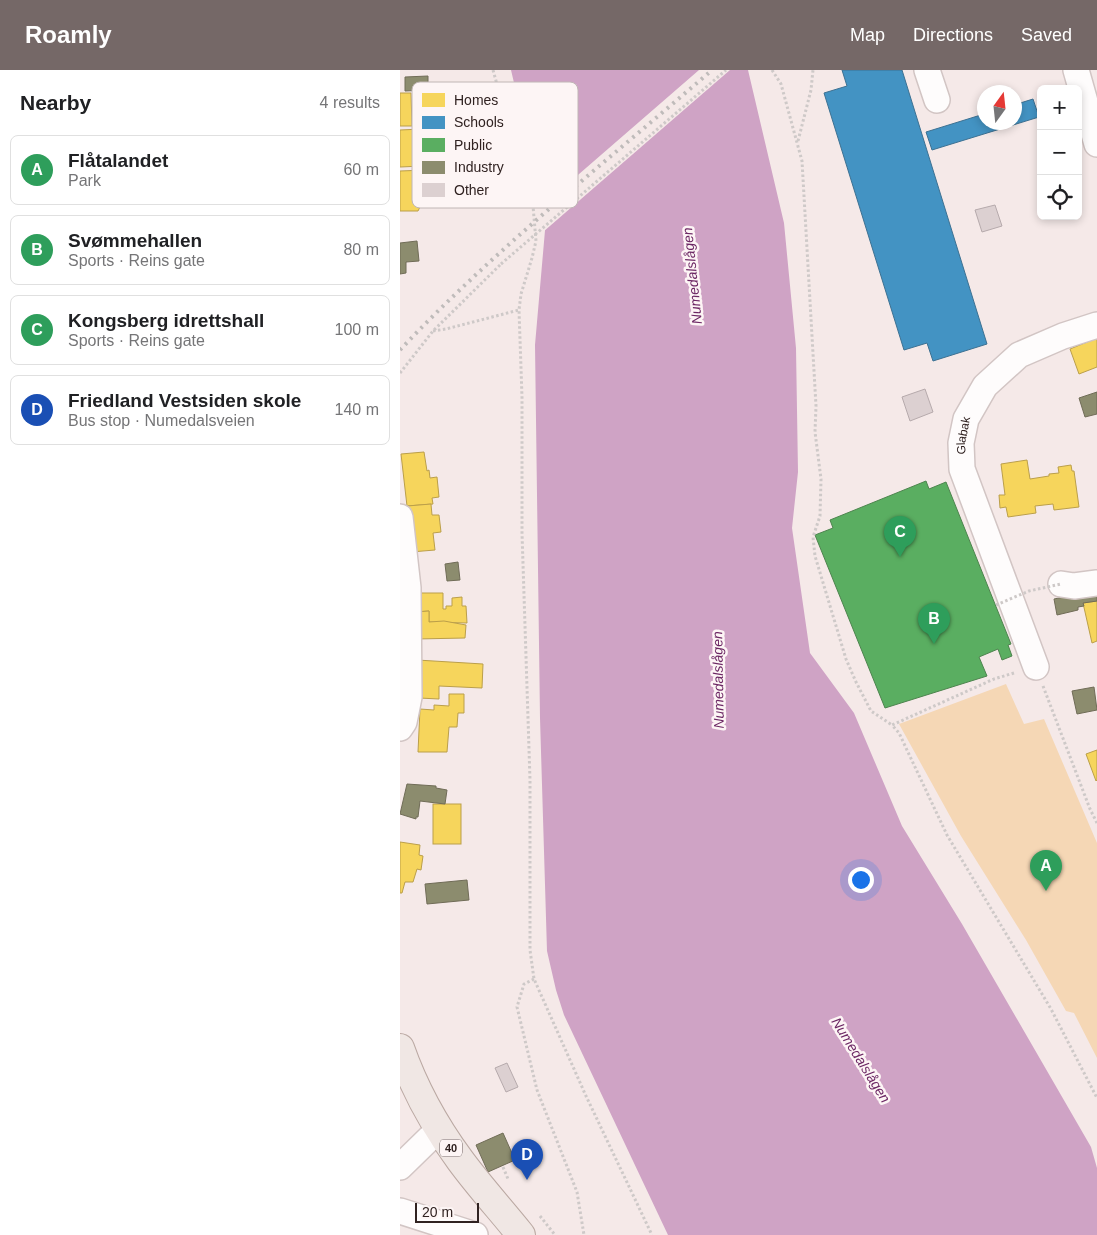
<!DOCTYPE html>
<meta charset="utf-8">
<style>
:root{--surface:#fff;--page:#f2f2f2;--text:#202124;--muted:#757577;--line:#e0e0e0;--accent:#756867}
body{margin:0;font-family:Helvetica,sans-serif;background:var(--page);color:var(--text)}
.controls{position:absolute;right:15px;top:15px;display:grid;overflow:hidden;border-radius:8px;box-shadow:0 2px 8px #0003}
.controls button{width:45px;height:45px;display:grid;place-items:center;padding:0;border:0;border-bottom:1px solid var(--line);background:var(--surface);color:var(--text);font:25px sans-serif}
.compass{position:absolute;left:577px;top:15px;width:45px;height:45px;border-radius:50%;background:var(--surface);box-shadow:0 2px 8px #0003;rotate:15deg}
.scale{position:absolute;left:15px;bottom:12px;width:64px;box-sizing:border-box;padding-left:5px;border:2px solid #302221;border-top:0;font-size:14px;line-height:18px;white-space:nowrap;color:#302221;-webkit-text-stroke:4px #fdf5f5;paint-order:stroke}
.you{position:absolute;left:460px;top:809px;width:18px;height:18px;margin:-12px;border:4px solid #fff;border-radius:50%;background:#1a73e8;box-shadow:0 0 0 8px #1a73e833}
.badge{display:grid;place-items:center;width:32px;height:32px;border-radius:50%;background:var(--accent);color:#fff;font-size:16px;font-weight:700}
.pin{position:absolute;translate:-50% -41px;filter:drop-shadow(0 1px 2px #0008)}
.pin::after{content:'';position:absolute;top:26px;width:18px;height:15px;background:inherit;clip-path:polygon(0 0,100% 0,50% 100%)}
.list{margin:0;padding:0;list-style:none}
h2{display:flex;justify-content:space-between;align-items:center;height:65px;margin:0;padding:0 20px;font-size:21px}
h2 small{font-size:16px;font-weight:400;color:var(--muted)}
.list li{display:grid;grid-template-columns:32px 1fr auto;gap:15px;align-items:center;box-sizing:border-box;height:70px;margin:0 10px 10px;padding:0 10px;border:1px solid var(--line);border-radius:8px}
.list b{display:block;font-size:19px;white-space:nowrap}
.list p{margin:0;font-size:16px;white-space:nowrap;color:var(--muted)}
.list em{font-size:16px;font-style:normal;color:var(--muted)}
.icon{flex:none;width:28px;height:28px;fill:none;stroke:currentColor;stroke-width:2;stroke-linecap:round;stroke-linejoin:round}
.map{position:relative;flex:none;width:697px;height:1165px;overflow:hidden}
header{display:flex;align-items:center;gap:30px;box-sizing:border-box;height:70px;padding:0 25px;background:var(--accent);color:#fff}
header strong{font-size:24px}
nav{display:flex;gap:28px;margin-inline-start:auto;font-size:18px}
main{display:flex}
aside{flex:1;background:var(--surface)}
.map>svg:first-child{display:block}
.green{fill:#f5d7b5}
.water{fill:#cfa3c5}
.pier{fill:#f5e9e8}
.homes{fill:#f6d55c;stroke:#bb9f4a}
.schools{fill:#4393c3;stroke:#3d7192}
.public{fill:#5aae61;stroke:#4d844e}
.industry{fill:#8c8c6e;stroke:#706c57}
.building{fill:#dcd0d1;stroke:#b6aaac}
.lines{fill:none;stroke-linecap:round;stroke-linejoin:round}
.minor-casing{stroke:#d2c5c4;stroke-width:28}
.major-casing{stroke:#baa8a2;stroke-width:30}
.path{stroke:#cec9c8;stroke-width:3;stroke-dasharray:2.5 2.5;stroke-linecap:butt}
.minor{stroke:#fefcfc;stroke-width:25}
.major{stroke:#f0e7e4;stroke-width:28}
.rail{stroke:#bfbbba;stroke-width:4;stroke-dasharray:2.5 5;stroke-linecap:butt}
.path-bridge{stroke:#cec9c8;stroke-width:3;stroke-dasharray:2.5 2.5;stroke-linecap:butt}
.labels{text-anchor:middle;stroke-width:5;stroke-linejoin:round;paint-order:stroke}
.shield{fill:#fdf5f5;stroke:#6e6161;stroke-width:1}
.shield-label{font-size:11px;font-weight:bold;fill:#302221}
.street-label{font-size:12px;fill:#302221;stroke:#fdf5f5}
.water-label{font-size:14px;font-style:italic;fill:#6c2764;stroke:#fdf5f5}
.key{fill:#fdf5f5;stroke:#c0b6b5;stroke-width:1}
.key-label{font-size:14px;fill:#302221}
</style>
<header>
<strong>Roamly</strong>
<nav><a>Map</a><a>Directions</a><a>Saved</a></nav>
</header>
<main>
<aside>
<h2>Nearby<small>4 results</small></h2>
<ul class="list">
<li><span class="badge" style="background:#2e9e5b">A</span><div><b>Flåtalandet</b><p>Park</p></div><em>60 m</em></li>
<li><span class="badge" style="background:#2e9e5b">B</span><div><b>Svømmehallen</b><p>Sports · Reins gate</p></div><em>80 m</em></li>
<li><span class="badge" style="background:#2e9e5b">C</span><div><b>Kongsberg idrettshall</b><p>Sports · Reins gate</p></div><em>100 m</em></li>
<li><span class="badge" style="background:#1a4fb4">D</span><div><b>Friedland Vestsiden skole</b><p>Bus stop · Numedalsveien</p></div><em>140 m</em></li>
</ul>
</aside>
<div class="map">
<svg width="697" height="1165" viewBox="0 0 697 1165">
<rect width="100%" height="100%" fill="#f5e9e8"/>
<path class="green" d="M606,614l18,40 20,-5 53,124v215l-23,-45 -8,-2 -40,-71 -65,-104 -62,-112z"/>
<path class="water" d="M111,0h237l36,153 12,125 2,124 -6,56 18,125 44,60 48,113 60,98 129,223 6,21v67h-429l-104,-220 -8,-25 -9,-39 -7,-233 -5,-373 11,-126z"/>
<path class="pier" d="M299,0h31l-187,162 1,-13 -3,-12z"/>
<g class="homes">
<path d="M0,23h11l1,33h-12z"/>
<path d="M22,59v11h4l1,16h-4v10l-23,1v-37z"/>
<path d="M26,100v24h4v13h-10l-2,4h-18v-40z"/>
<path d="M697,268v29l-18,7 -9,-25z"/>
<path d="M24,382l3,19 2,-1 1,8 7,-1 2,20 -7,1 1,6 -26,2 -6,-52z"/>
<path d="M627,390l3,19 19,-3v-2l10,-1 -1,-6 13,-2 1,6h2l5,36 -25,3 -1,-6 -18,2 1,7 -28,4 -2,-10 -6,1 -1,-13h6l-4,-31z"/>
<path d="M31,434l1,11h7l2,17 -8,1 2,17 -24,2 -4,-46z"/>
<path d="M14,523h29v16h3v-3h6v-8l10,-1v9h4l1,17 -38,-1v-11l-14,1z"/>
<path d="M697,531v40l-5,2 -9,-40z"/>
<path d="M29,541v11l15,-1 22,4 -1,13 -49,1 -1,-27z"/>
<path d="M17,590l66,4 -1,24 -43,-2v13l-20,-1z"/>
<path d="M49,624h15v19h-6l-1,14h-8l-2,25h-29l2,-43 14,1v-5l15,1z"/>
<path d="M697,680v30l-1,1 -10,-27z"/>
<rect x="33" y="734" width="28" height="40"/>
<path d="M0,772l20,3 -1,10 4,1 -2,14 -4,-1 -4,13h-8l-3,11h-2z"/>
</g>
<g class="schools">
<path d="M442,0h60l85,274 -54,17 -6,-18 -23,7 -80,-257 23,-7z"/>
<path d="M633,29l6,18 -107,33 -6,-18 58,-18v8h30v-17z"/>
</g>
<path class="public" d="M526,411l3,8 17,-7 65,162 -3,1 4,11 -10,4 -4,-11 -19,8 8,19 -102,32 -70,-173 18,-7 -3,-8z"/>
<g class="industry">
<path d="M28,6v14l-23,1v-14z"/>
<path d="M17,171l2,20 -13,1v11l-6,1v-31z"/>
<path d="M697,322v22l-12,3 -6,-19z"/>
<path d="M58,492l2,18 -13,1 -2,-17z"/>
<path d="M697,520v11l-14,2 1,3 -6,1v3l-21,5 -3,-16z"/>
<path d="M694,617l3,23 -20,4 -5,-23z"/>
<path d="M7,714l29,2v2l11,2 -2,14 -25,-3 -2,16h-2v2l-16,-5z"/>
<path d="M67,810l2,20 -42,4 -2,-20z"/>
<path d="M103,1063l12,27 -27,12 -12,-27z"/>
</g>
<g class="building">
<path d="M595,135l7,21 -20,6 -7,-22z"/>
<path d="M525,319l8,23 -23,9 -8,-24z"/>
<path d="M107,993l11,24 -12,5 -11,-24z"/>
</g>
<g class="lines">
<defs>
<g id="minor">
<path d="M527,0l10,30"/>
<path d="M676,0l21,74"/>
<path d="M0,447l8,71 1,109 -5,25 -4,6"/>
<path d="M661,514l13,2 23,-3"/>
<path id="s1" d="M636,597l-74,-198 -1,-26 5,-24 19,-33 34,-31 44,-19 34,-11"/>
<path d="M0,1097l39,-38"/>
<path d="M0,1141l75,24"/>
</g>
<path id="major" d="M0,978c14,40 35,78 60,112 19,26 41,50 61,75"/>
</defs>
<use href="#minor" class="minor-casing"/>
<use href="#major" class="major-casing"/>
<g class="path">
<path d="M93,0l30,107 9,17 4,47 -4,17 -11,36 -2,16 3,87v136l8,247v170l4,29 52,117 66,139"/>
<path d="M372,0l9,14 21,77 14,245 -1,26 6,47 -1,37 -7,21 2,19 31,103 10,23 15,29 21,14"/>
<path d="M398,71l13,-51 2,-20"/>
<path d="M33,261l13,-2 73,-19"/>
<path d="M0,303l33,-42 68,-67"/>
<path d="M614,603l-20,6 -102,46 7,8 48,102 104,174 46,89"/>
<path d="M643,616l47,123 7,14"/>
<path d="M134,909l-10,5 -7,23 20,83 40,102 7,43"/>
<path d="M103,1097l5,12"/>
<path d="M140,1146l15,19"/>
</g>
<use href="#minor" class="minor"/>
<use href="#major" class="major"/>
<path class="rail" d="M0,280c95,-101 207,-189 312,-280"/>
<g class="path-bridge">
<path d="M101,194l225,-194"/>
<path d="M596,535l33,-14 32,-7"/>
</g>
</g>
<g class="labels">
<rect class="shield" x="40" y="1069.5" width="22" height="17" rx="4"/>
<g class="shield-label">
<text x="51" y="1082">40</text>
</g>
<g class="street-label">
<text dy="4" stroke="none"><textPath href="#s1" startOffset="245">Glabak</textPath></text>
</g>
<g class="water-label">
<text transform="translate(292 206) rotate(-96)" y="5">Numedalslågen</text>
<text transform="translate(318 610) rotate(-91)" y="5">Numedalslågen</text>
<text transform="translate(461 990) rotate(58)" y="5">Numedalslågen</text>
</g>
</g>
<rect x="12" y="12" width="166" height="126" rx="8" class="key"/>
<rect x="22" y="23" width="23" height="14" fill="#f6d55c"/>
<rect x="22" y="46" width="23" height="13" fill="#4393c3"/>
<rect x="22" y="68" width="23" height="14" fill="#5aae61"/>
<rect x="22" y="91" width="23" height="13" fill="#8c8c6e"/>
<rect x="22" y="113" width="23" height="14" fill="#dcd0d1"/>
<g class="key-label">
<text x="54" y="35">Homes</text>
<text x="54" y="57">Schools</text>
<text x="54" y="80">Public</text>
<text x="54" y="102">Industry</text>
<text x="54" y="125">Other</text>
</g>
</svg>
<div class="controls">
<button>+</button>
<button>−</button>
<button><svg class="icon" aria-label="locate" viewBox="0 0 24 24"><circle cx="12" cy="12" r="6"/><path d="M12 2v4M12 18v4M2 12h4M18 12h4"/></svg></button>
</div>
<svg class="compass" viewBox="-18 -18 36 36"><path d="M0-13l5 13h-10z" fill="#e53935"/><path d="M0 13l5-13h-10z" fill="#757577"/></svg>
<div class="scale">20 m</div>
<div class="you"></div>
<div class="pin badge" style="left:646px;top:821px;background:#2e9e5b">A</div>
<div class="pin badge" style="left:534px;top:574px;background:#2e9e5b">B</div>
<div class="pin badge" style="left:500px;top:487px;background:#2e9e5b">C</div>
<div class="pin badge" style="left:127px;top:1110px;background:#1a4fb4">D</div>
</div>
</main>
